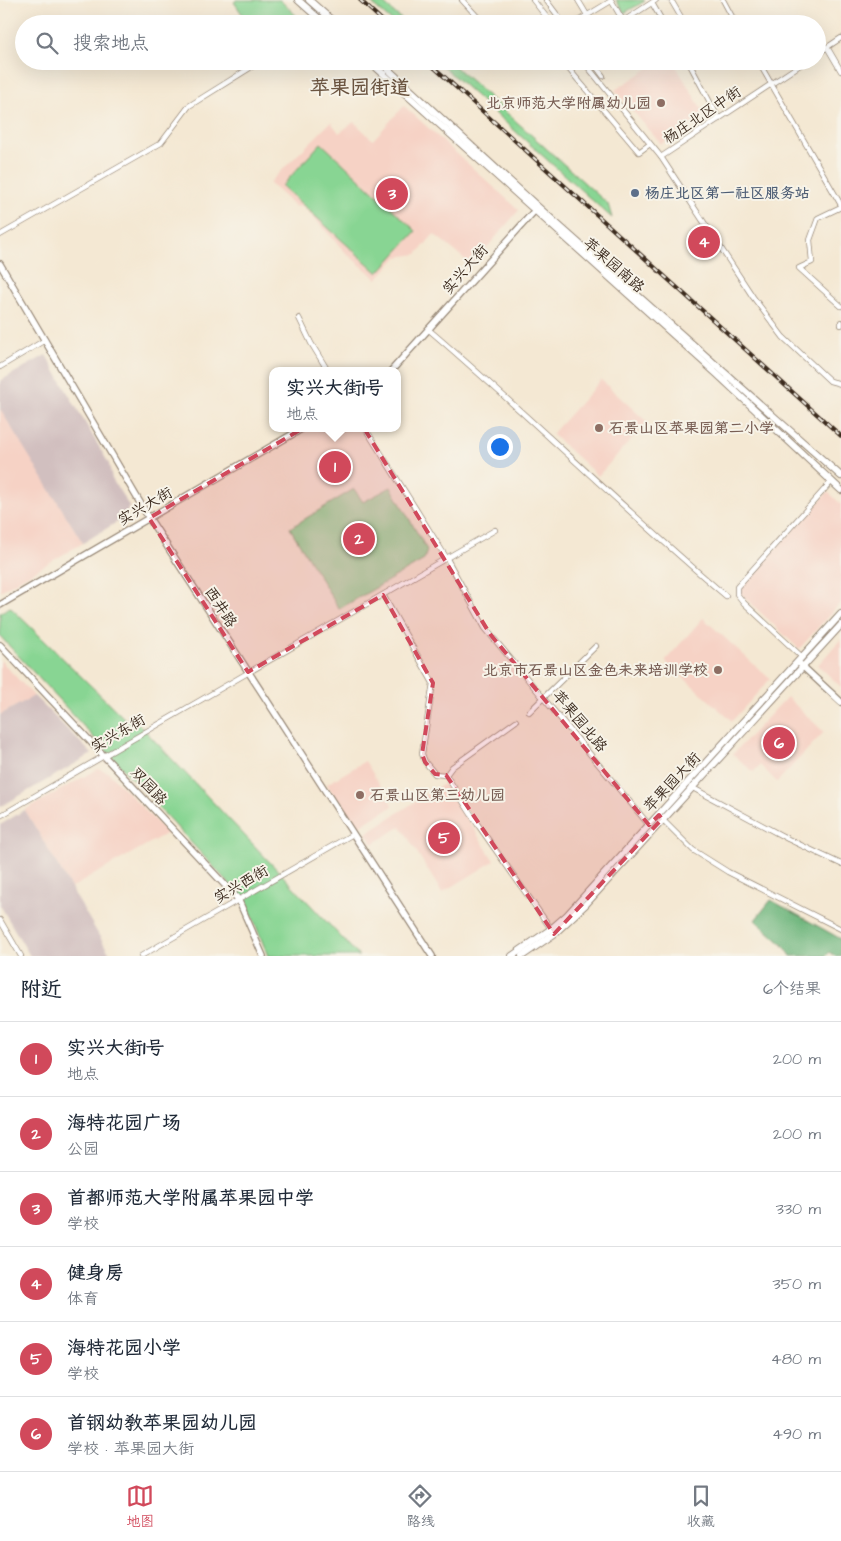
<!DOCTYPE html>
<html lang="zh">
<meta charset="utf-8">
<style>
:root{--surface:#fff;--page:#f6f6f7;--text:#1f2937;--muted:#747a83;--line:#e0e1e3;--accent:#d1495b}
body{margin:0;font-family:"Architects Daughter","LXGW WenKai TC",sans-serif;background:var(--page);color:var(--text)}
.you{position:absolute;left:499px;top:446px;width:18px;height:18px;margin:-12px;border:4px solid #fff;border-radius:50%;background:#1a73e8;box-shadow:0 0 0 8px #1a73e833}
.badge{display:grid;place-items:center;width:32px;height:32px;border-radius:50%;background:var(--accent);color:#fff;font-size:16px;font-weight:700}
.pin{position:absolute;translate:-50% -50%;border:2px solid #fff;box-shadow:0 1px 5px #0006}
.popup{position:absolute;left:269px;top:367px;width:132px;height:65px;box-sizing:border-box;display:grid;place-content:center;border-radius:10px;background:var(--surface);filter:drop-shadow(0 1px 4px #0005);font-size:16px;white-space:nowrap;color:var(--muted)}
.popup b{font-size:19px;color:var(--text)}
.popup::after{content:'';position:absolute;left:50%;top:100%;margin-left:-10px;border:10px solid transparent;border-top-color:var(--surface)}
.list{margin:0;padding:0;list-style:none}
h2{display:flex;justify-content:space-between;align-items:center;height:65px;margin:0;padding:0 20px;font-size:21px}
h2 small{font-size:16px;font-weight:400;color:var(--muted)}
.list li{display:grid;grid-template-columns:32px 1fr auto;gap:15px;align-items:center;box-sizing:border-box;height:75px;padding:0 20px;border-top:1px solid var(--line)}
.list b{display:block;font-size:19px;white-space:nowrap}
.list p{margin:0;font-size:16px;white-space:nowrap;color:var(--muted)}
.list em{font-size:16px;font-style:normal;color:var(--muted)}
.icon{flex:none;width:28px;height:28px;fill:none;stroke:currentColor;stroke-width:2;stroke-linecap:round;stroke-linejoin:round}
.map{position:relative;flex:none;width:841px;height:956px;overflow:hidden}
.search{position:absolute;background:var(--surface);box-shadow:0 5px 20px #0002;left:15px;right:15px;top:15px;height:55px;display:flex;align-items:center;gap:12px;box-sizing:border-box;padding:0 18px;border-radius:28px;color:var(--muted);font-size:19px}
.sheet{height:515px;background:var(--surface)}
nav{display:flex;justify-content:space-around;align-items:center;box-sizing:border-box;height:70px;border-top:1px solid var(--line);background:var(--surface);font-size:14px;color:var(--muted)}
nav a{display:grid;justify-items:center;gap:2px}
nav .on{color:var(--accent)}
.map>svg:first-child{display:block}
.built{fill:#f6d2c5}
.industrial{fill:#d1bfbf}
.green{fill:#88d593;stroke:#628058}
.forest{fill:#6eb67d;stroke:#54704e}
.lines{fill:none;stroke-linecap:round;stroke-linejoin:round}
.minor-casing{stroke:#988978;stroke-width:6}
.tertiary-casing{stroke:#988978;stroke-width:8}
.secondary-casing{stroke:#988978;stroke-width:8}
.minor{stroke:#fff;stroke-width:4.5}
.tertiary{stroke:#fff;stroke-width:5.5}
.secondary{stroke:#fff;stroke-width:6}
.rail-casing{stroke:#3b2a1e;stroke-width:4}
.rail{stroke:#f7f3e8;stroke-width:2;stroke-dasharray:5.5;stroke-linecap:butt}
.marked{fill:#d1495b;fill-opacity:0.2;stroke:#d1495b;stroke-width:4;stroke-dasharray:10 6;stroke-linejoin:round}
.education-dot{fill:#8d6e63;stroke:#f7f3e8;stroke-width:2}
.service-dot{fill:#5c6f8a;stroke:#f7f3e8;stroke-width:2}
.labels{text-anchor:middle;stroke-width:4;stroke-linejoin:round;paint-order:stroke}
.education-label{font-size:15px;font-weight:bold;fill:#785e54;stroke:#f7f3e8;text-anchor:end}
.street-label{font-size:15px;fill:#3b2a1e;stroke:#f7f3e8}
.service-label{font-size:15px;font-weight:bold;fill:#4e5e75;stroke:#f7f3e8;text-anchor:start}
.district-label{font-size:20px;font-weight:bold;fill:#6d5642;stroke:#f7f3e8}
</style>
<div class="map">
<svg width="841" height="956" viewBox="0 0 841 956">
<rect width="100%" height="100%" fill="#f7f3e8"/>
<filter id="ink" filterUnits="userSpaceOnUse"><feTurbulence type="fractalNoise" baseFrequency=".02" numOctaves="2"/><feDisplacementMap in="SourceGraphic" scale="10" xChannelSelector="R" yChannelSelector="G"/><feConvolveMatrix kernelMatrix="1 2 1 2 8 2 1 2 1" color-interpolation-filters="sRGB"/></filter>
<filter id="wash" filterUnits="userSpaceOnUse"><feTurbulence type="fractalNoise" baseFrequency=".0096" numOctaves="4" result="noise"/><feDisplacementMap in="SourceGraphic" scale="20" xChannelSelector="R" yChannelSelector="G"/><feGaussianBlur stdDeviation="1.12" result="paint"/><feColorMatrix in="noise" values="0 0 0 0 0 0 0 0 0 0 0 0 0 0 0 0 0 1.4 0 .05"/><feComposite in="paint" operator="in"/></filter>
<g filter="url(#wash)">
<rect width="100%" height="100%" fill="#f4e8d3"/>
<g class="built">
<path d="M645,61h28l32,54 -44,29 -46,-54 34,-22z"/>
<path d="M404,106l115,104 -47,55 -38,-31 -17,20 -20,3 -20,22 -30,-25 -45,-49 -6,2 -27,-24 62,-61 8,11 15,-11 19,18z"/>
<path d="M601,380l46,42 -49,54 -46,-42z"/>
<path d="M0,406l83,137 -83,48z"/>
<path d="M828,492l13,12v98l-42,47 -59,-56 -1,-4z"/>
<path d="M703,618l67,61 -38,42 -67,-60z"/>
<path d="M841,639v48l-23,-22z"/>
<path d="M0,660l34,36 -34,19z"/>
<path d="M787,697l37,35 -47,50 -17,-17 -7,7 -20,-18z"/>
<path d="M365,761l28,45 -39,23 -27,-45z"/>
<path d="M98,769l10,3 59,61 -96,55 -46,-78z"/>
<path d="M445,783l49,78 -52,32 -41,-67 -28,18 -7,-11z"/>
</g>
<g class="industrial">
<path d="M46,355l63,109 3,15 17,27 -4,11 -42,26 -83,-134v-28z"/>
<path d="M34,696l58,58 -92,53v-92z"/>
<path d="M25,810l46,78 40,68h-81l-30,-51v-80z"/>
</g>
<g class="green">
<path d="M237,0h43l25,24h-56l-15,-22z"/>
<path d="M368,0h12l27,24h-12z"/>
<path d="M616,0h28l1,1 -21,12z"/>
<path d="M437,61h12l159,143 4,14z"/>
<path d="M321,143l95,88 -38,42 -96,-87z"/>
<path d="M391,487l36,63 -3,10 -85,49 -49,-81 64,-39 9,13z"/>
<path d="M10,607l116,113 7,-2 226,238h-91l-21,-53 -247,-267v-23z"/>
</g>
<path class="forest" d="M771,900l70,39v17h-6l-5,-4 -4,4h-35l-7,-10 -29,-26z"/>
</g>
<g filter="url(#ink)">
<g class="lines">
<defs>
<g id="minor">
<path d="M462,0l22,24"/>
<path d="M533,0l19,24"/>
<path d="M546,0l18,24"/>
<path d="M578,0l9,15"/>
<path d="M611,0l14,24"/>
<path d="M671,0l14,24"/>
<path d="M723,0l13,24"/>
<path d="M652,3l12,21"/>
<path d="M573,24l38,-23"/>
<path d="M619,24l37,-24"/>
<path d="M827,47l14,24"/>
<path d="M817,54l24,-16"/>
<path d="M562,61l77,91 11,-8"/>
<path d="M583,61l78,96 92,140 30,40 47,44 11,3"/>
<path d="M592,61l11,15"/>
<path d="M688,61l31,58"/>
<path d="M758,61l83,144"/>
<path d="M661,157l145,-96"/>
<path d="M841,207l-23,11 -8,22 2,22 -13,6 42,38"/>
<path d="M0,235l161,-92 28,-37 72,-45"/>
<path d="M299,318l12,25 17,28"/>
<path d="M841,322v3"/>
<path d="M428,329c102,87 196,181 298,267"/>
<path d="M0,367l45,-27"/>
<path d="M365,428l81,129 39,71 164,197"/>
<path d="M383,595l50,88 -11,71 3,8 10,12 11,1 32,50 74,105"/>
<path d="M802,657l-58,-54 -7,-9v-7l95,-106"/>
<path d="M529,712l67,-66"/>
<path d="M446,775l6,-8 64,-46"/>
<path d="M691,787l97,52 53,25"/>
<path d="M0,816l495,-286"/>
<path d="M661,818l32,32 35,22 113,57"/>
<path d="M0,920l21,36"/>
<path d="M141,956l212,-122"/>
</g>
<g id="tertiary">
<path d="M0,264l149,254 283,438"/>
<path d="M391,371l146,-163"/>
<path d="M0,605l303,-177"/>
<path d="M0,645l238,254 25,57"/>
<path d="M800,664l41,38"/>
</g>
<g id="secondary">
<path d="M298,0l27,24"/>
<path d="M309,0l27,24"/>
<path d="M369,61l348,313 124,116"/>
<path d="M379,61l159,146 303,269"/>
<path d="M512,956l39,-27 16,-14 274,-301"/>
<path d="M522,956l32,-22 32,-30 255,-279"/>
</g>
</defs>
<use href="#minor" class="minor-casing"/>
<use href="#tertiary" class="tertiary-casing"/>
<use href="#secondary" class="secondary-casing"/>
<use href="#minor" class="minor"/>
<use href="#tertiary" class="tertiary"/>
<use href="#secondary" class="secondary"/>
<defs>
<g id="rail">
<path d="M360,0l26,24"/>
<path d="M427,61l414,375"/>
</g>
</defs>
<use href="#rail" class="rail-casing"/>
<use href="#rail" class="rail"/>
</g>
</g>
<path class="marked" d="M348,402l142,232 159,191 10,-10 3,4 -108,115 -108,-159 -11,-1 -10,-12 -3,-8 11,-71 -50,-88 -135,77 -99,-154z"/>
<g class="education-dot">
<circle cx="661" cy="103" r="5"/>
<circle cx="599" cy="428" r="5"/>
<circle cx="718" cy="670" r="5"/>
<circle cx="360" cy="795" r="5"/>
</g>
<circle class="service-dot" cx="635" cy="193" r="5"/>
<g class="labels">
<g class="education-label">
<text x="651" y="108">北京师范大学附属幼儿园</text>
<text x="609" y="433" text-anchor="start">石景山区苹果园第二小学</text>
<text x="708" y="675">北京市石景山区金色未来培训学校</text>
<text x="370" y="800" text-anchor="start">石景山区第三幼儿园</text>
</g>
<g class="street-label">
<text transform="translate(702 115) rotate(-34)" y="5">杨庄北区中街</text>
<text transform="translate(614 265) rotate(41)" y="5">苹果园南路</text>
<text transform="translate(465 269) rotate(-48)" y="5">实兴大街</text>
<text transform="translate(145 506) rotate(-30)" y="5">实兴大街</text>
<text transform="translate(221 607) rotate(57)" y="5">西井路</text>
<text transform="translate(580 721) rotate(50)" y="5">苹果园北路</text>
<text transform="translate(118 733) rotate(-30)" y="5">实兴东街</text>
<text transform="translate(672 782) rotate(-47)" y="5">苹果园大街</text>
<text transform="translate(149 786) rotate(47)" y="5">双园路</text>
<text transform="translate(241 884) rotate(-30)" y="5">实兴西街</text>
</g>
<g class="service-label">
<text x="645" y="198">杨庄北区第一社区服务站</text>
</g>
<g class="district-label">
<text x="360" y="94">苹果园街道</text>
</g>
</g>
</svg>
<div class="you"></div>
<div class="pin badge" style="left:335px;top:467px">1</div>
<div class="popup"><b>实兴大街1号</b>地点</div>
<div class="pin badge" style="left:359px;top:539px">2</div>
<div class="pin badge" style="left:392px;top:194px">3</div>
<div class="pin badge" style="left:704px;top:242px">4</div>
<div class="pin badge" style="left:444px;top:838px">5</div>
<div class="pin badge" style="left:779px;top:743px">6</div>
<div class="search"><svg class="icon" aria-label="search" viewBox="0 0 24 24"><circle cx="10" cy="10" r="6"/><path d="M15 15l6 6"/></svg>搜索地点</div>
</div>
<section class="sheet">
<h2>附近<small>6个结果</small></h2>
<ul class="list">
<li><span class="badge">1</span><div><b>实兴大街1号</b><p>地点</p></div><em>200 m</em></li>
<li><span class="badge">2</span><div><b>海特花园广场</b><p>公园</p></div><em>200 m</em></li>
<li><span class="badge">3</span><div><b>首都师范大学附属苹果园中学</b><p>学校</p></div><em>330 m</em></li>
<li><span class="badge">4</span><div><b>健身房</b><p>体育</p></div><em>350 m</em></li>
<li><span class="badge">5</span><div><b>海特花园小学</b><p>学校</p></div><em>480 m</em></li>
<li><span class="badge">6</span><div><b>首钢幼教苹果园幼儿园</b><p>学校 · 苹果园大街</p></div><em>490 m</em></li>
</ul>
</section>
<nav>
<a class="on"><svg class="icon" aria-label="map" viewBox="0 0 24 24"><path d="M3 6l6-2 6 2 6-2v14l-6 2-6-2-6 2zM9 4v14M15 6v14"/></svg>地图</a>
<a><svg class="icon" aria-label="directions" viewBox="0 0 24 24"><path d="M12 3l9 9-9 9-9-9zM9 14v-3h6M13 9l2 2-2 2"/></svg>路线</a>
<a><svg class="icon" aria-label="saved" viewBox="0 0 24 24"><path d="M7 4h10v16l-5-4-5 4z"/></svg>收藏</a>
</nav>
